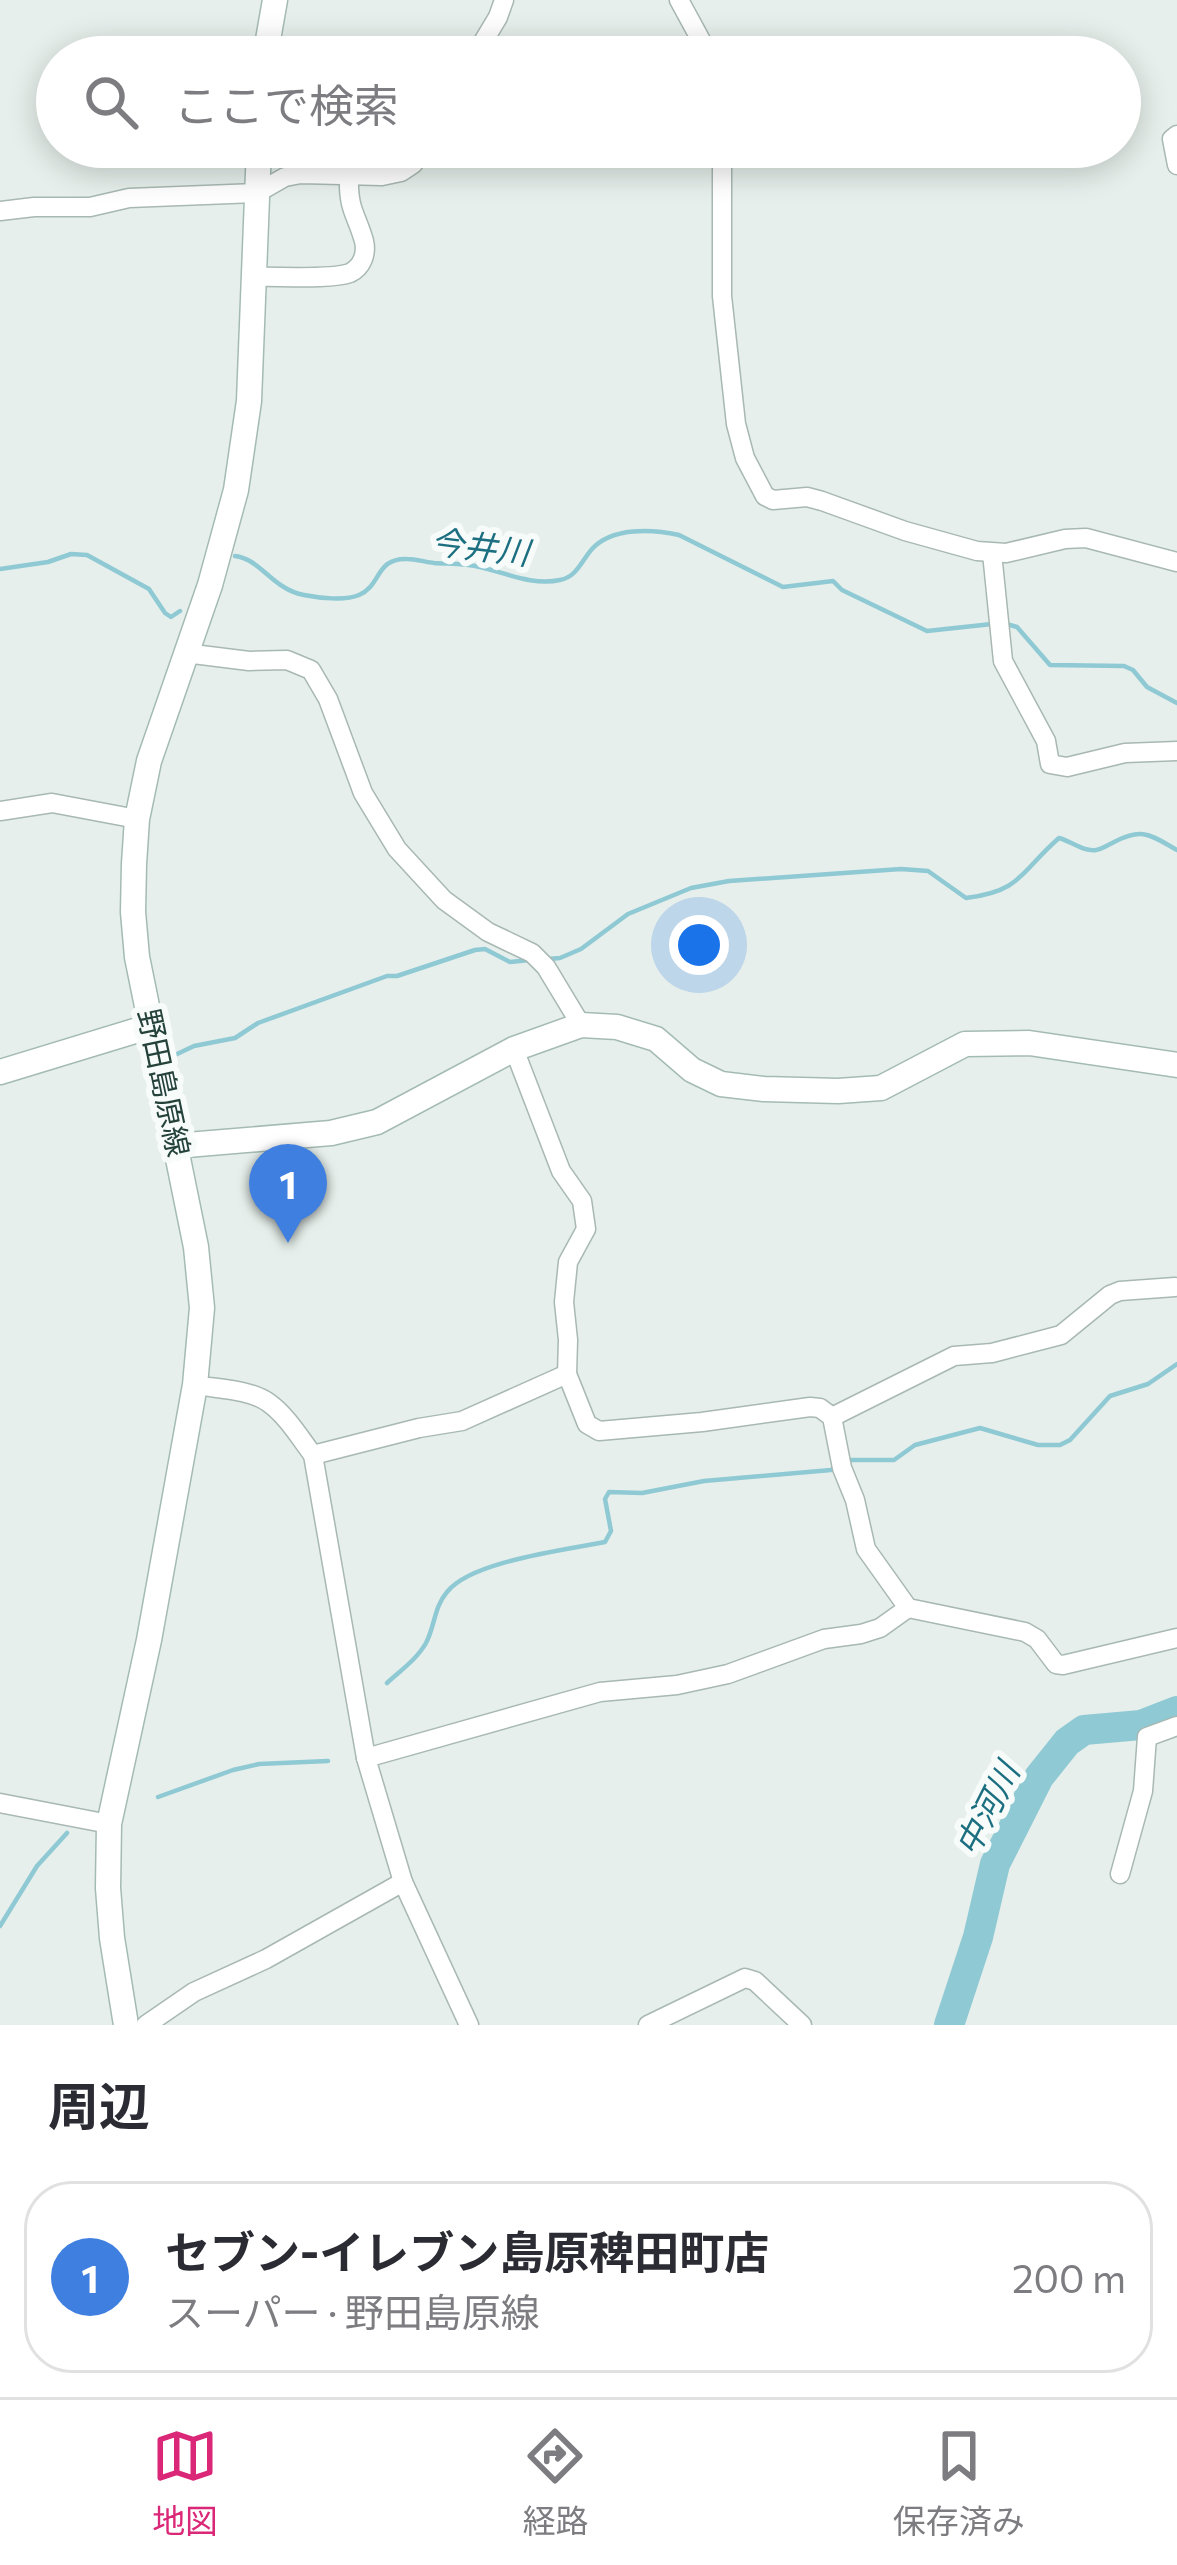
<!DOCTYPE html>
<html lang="ja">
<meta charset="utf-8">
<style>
:root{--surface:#fff;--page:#f7f7f7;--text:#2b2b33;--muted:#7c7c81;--line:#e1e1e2;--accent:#db2777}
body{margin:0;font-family:Commissioner,"Noto Sans JP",sans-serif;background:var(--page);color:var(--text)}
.you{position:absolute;left:699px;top:945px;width:42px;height:42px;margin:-30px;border:9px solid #fff;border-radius:50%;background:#1a73e8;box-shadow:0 0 0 18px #1a73e833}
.badge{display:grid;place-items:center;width:78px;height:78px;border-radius:50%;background:var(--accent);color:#fff;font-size:39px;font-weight:700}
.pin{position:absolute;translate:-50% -99px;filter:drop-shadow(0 3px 6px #0008)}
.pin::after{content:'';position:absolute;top:63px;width:42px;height:36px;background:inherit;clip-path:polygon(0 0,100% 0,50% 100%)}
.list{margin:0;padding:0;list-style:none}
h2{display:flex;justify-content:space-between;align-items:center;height:156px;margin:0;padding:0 48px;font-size:51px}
h2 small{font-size:39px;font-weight:400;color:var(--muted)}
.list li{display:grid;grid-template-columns:78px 1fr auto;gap:36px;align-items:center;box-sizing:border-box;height:192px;margin:0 24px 24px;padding:0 24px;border:3px solid var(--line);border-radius:48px}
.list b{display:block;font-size:45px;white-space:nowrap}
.list p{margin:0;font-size:39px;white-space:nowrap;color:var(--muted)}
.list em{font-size:39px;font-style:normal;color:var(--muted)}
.icon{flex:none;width:66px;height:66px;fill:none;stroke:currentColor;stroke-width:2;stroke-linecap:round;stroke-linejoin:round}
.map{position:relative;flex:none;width:1177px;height:2025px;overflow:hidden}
.search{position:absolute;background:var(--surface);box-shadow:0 6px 30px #0003;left:36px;right:36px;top:36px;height:132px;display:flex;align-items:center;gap:30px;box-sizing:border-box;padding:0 42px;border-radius:66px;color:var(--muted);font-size:45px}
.sheet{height:372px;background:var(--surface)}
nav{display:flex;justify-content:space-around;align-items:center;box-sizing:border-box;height:168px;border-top:3px solid var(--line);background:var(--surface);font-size:33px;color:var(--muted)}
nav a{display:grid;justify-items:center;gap:6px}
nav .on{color:var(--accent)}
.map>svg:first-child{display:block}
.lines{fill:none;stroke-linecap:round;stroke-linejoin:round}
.stream{stroke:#8ec9d4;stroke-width:4.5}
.river{stroke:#8ec9d4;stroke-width:30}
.street-casing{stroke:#a8b8b2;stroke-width:21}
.secondary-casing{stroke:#a4bbb3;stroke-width:27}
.street{stroke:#fff;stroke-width:18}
.secondary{stroke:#fff;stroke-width:24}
.labels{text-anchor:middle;stroke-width:12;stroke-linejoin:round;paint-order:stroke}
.street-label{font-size:30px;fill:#24423a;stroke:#f7fbf9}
.water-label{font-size:33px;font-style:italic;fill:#1c6f80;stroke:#f7fbf9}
</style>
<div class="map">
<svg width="1177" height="2025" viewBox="0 0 1177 2025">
<rect width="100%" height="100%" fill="#e6efeb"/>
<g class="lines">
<g class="stream">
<path d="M235,556c26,3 37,33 69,39 15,3 41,6 55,0 23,-10 16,-37 48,-36 9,0 18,3 27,4 15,1 31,0 46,4 26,6 53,19 80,13 17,-3 22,-20 32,-31 20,-22 60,-20 87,-14l104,52 50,-6 9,9 85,41 65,-7"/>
<path d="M0,569l48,-7 23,-8 16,1 62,34 16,24 6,4 9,-6"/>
<path d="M1003,623l14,4 33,38 74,1 9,4 14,17 30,16"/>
<path d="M548,959l12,-1 21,-9 47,-35 63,-26 38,-7 172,-12 27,2 38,27c56,-7 54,-26 93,-60 12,3 24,14 37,12 4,0 14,-6 18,-8 29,-15 36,-7 63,8"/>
<path d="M175,1055l19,-9 41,-8 23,-15 129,-47h10l78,-26 10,-1 25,13 20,-2"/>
<path d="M845,1460h49l21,-15 65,-17 58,17h22l10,-5 40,-44 38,-12 29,-20"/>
<path d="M387,1683c13,-12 30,-24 39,-40 9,-17 8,-36 21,-51 24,-31 119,-42 158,-50l6,-11 -6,-32 4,-7 33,1 62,-12 127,-11 5,-4"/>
<path d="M158,1797l75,-27 26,-6 69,-3"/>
<path d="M0,1926l37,-60 30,-33"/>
</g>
<path class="river" d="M949,2025l29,-88 17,-73 44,-87 28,-35 17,-12 57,-5 36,-14"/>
<defs>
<g id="street">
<path d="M679,0l31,57"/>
<path d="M474,57l24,-40 6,-17"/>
<path d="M1177,135l-5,4 5,26"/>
<path d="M722,147v149l14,128 9,34 20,38 8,4 34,-3 15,4 83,30 72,20 29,2 59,-14 21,-1 91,24"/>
<path d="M0,211l34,-4h56l39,-9 128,-5 28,-16 16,-3 81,2 19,-4 12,-8 12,-17"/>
<path d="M254,277c22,-1 77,3 96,-4 12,-6 17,-19 14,-32 -8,-28 -16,-31 -15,-64"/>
<path d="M992,553l11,108 43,80 4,23 17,3 58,-14 52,-2"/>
<path d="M185,653l64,8 38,-1 24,10 17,29 35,94 34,56 47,51 44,32 44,21 14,14 35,58"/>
<path d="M0,811l52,-8 85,16"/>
<path d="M195,1385c23,4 55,4 74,18 18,13 31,35 44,52"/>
<path d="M832,1417l122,-61 38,-3 69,-18 49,-40 10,-4 55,-4"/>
<path d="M908,1608l117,24 12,7 19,25 7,1 114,-27"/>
<path d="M366,1758l-53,-303 106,-27 43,-7 105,-47"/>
<path d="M0,1803l109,21"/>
<path d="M1120,1874l23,-83 4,-54 30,-11"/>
<path d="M146,2025l48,-33 72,-33 137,-77"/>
<path d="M469,2025l-66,-143 -37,-124 234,-66 77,-7 51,-11 96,-35 37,-5 19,-6 28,-20 -42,-59 -11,-49 -13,-32 -10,-51 -12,-9 -10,-1 -108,15 -103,9 -12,-7 -20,-50 1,-34 -4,-38 4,-40 18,-33 -4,-28 -21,-30 -47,-122"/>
<path d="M648,2025l97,-47 10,3 47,44"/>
</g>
<g id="secondary">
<path d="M265,57l10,-57"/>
<path d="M0,1072l151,-46"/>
<path d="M175,1146l156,-13 46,-11 137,-73 67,-24 36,2 39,12 36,31 29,14 43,5 74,2 43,-3 84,-44 64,-1 148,22"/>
<path d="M126,2025l-14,-87 -4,-50 1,-64 40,-184 46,-255 7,-77 -6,-61 -59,-290 -4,-45 1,-48 3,-45 12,-58 61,-176 26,-95 13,-89 10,-254"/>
</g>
</defs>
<use href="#street" class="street-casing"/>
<use href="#secondary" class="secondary-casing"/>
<use href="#street" class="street"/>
<use href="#secondary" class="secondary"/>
</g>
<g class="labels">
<g class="street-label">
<text transform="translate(163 1083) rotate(78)" y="10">野田島原線</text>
</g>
<g class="water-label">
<text transform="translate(480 547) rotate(7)" y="12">今井川</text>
<text transform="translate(987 1809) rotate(-63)" y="12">中河川</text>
</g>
</g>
</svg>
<div class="you"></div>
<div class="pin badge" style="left:288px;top:1243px;background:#3f7fe0">1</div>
<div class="search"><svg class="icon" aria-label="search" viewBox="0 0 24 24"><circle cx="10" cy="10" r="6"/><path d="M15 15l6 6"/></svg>ここで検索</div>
</div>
<section class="sheet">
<h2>周辺<small></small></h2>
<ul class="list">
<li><span class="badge" style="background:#3f7fe0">1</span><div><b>セブン-イレブン島原稗田町店</b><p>スーパー · 野田島原線</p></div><em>200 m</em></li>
</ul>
</section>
<nav>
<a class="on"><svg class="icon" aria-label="map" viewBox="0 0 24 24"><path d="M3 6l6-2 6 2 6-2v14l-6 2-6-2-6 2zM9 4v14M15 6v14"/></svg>地図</a>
<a><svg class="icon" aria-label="directions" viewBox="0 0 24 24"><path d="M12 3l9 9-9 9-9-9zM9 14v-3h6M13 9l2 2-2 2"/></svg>経路</a>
<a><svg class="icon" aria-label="saved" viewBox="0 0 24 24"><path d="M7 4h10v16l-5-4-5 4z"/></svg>保存済み</a>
</nav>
